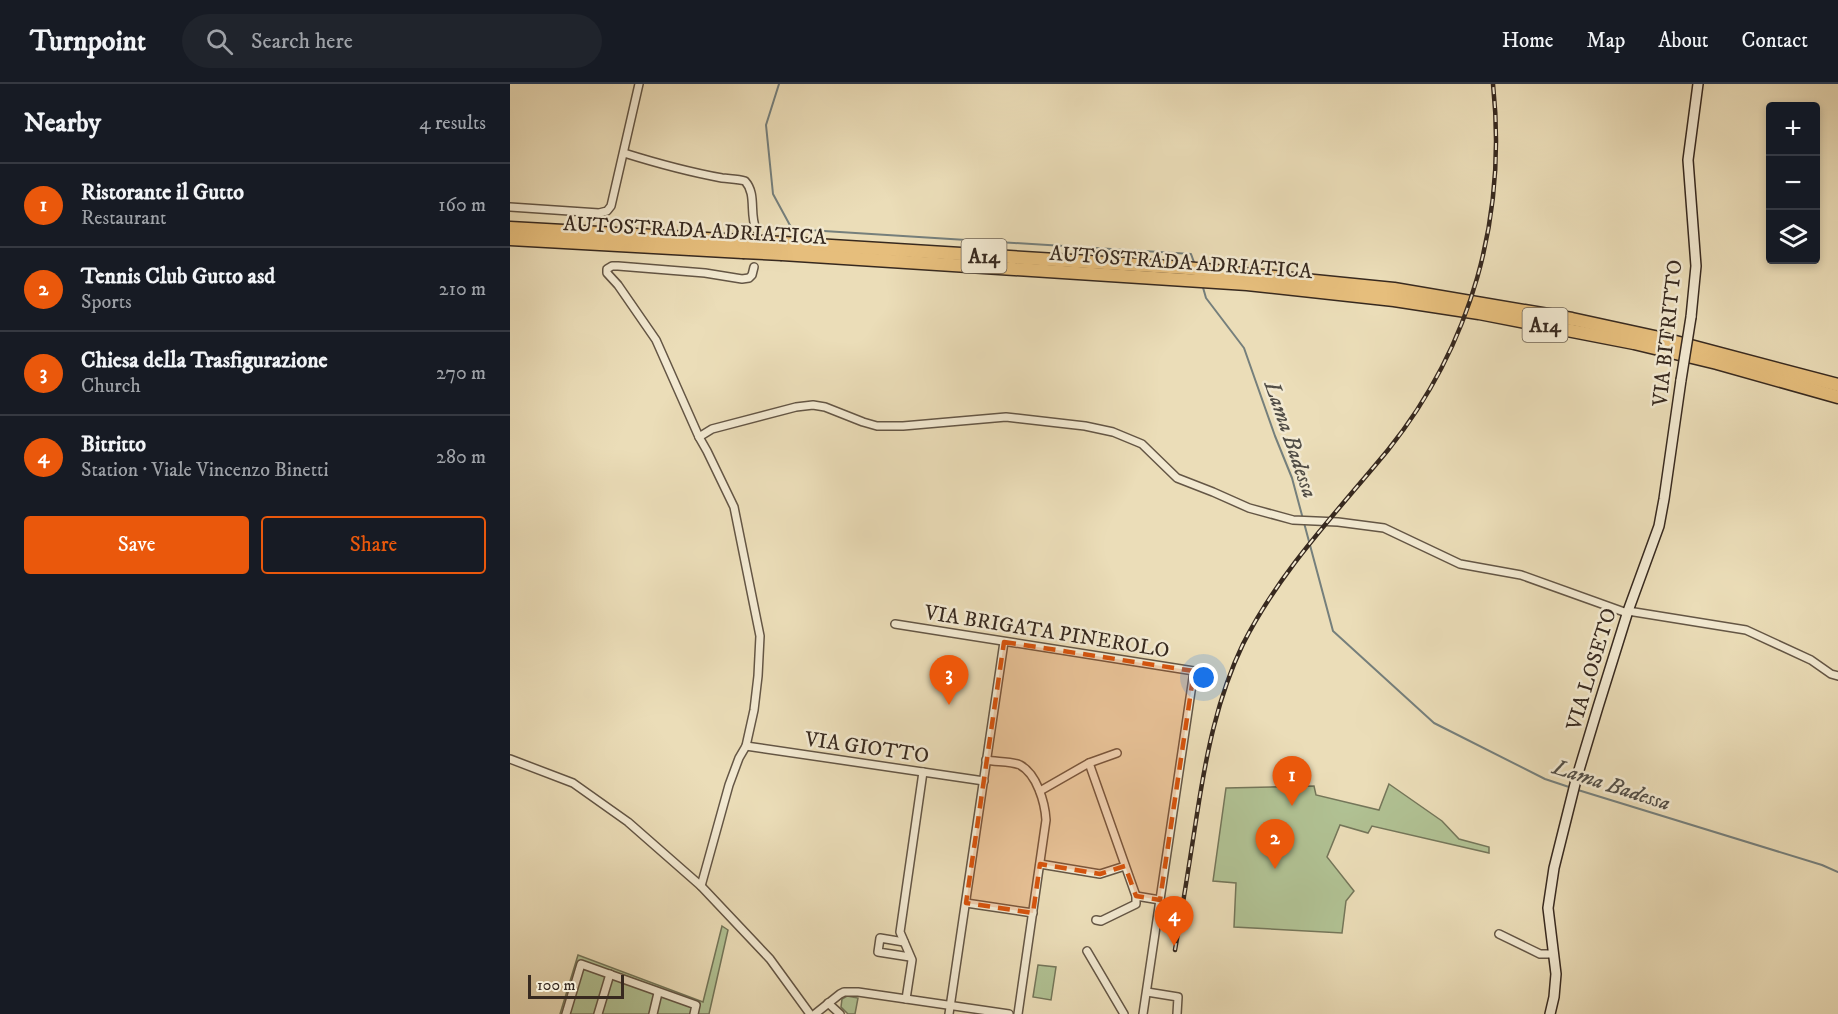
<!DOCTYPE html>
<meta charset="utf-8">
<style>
:root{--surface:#171b24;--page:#20242c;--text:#f1f3f6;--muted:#9ea1a6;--line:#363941;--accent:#ea580c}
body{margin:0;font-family:"IM FELL DW Pica",serif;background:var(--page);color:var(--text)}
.controls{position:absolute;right:18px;top:18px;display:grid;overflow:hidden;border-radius:6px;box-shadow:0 3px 9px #0003}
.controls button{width:54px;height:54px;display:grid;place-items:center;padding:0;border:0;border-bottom:2px solid var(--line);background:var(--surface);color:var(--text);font:30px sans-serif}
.scale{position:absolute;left:18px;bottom:15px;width:96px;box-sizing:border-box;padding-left:6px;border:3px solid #37291f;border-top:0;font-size:16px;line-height:21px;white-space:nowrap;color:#37291f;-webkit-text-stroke:4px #f2e9d1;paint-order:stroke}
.you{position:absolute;left:694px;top:594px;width:21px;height:21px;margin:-15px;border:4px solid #fff;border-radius:50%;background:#1a73e8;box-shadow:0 0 0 9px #1a73e833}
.badge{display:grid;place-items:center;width:39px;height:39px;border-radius:50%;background:var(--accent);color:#fff;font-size:20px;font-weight:700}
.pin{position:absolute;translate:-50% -50px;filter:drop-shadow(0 2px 3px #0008)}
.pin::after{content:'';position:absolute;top:32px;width:21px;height:18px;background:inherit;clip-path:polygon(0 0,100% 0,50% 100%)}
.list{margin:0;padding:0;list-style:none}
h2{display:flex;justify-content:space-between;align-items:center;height:78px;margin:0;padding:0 24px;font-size:26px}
h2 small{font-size:20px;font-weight:400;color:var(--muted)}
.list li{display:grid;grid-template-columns:39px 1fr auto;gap:18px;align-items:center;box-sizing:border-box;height:84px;padding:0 24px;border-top:2px solid var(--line)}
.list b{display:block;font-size:22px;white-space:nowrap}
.list p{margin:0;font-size:20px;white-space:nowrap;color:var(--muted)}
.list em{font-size:20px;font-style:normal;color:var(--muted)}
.actions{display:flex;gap:12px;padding:18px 24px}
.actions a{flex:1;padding:14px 0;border:2px solid var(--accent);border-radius:6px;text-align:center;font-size:21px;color:var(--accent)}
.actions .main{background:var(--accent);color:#fff}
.icon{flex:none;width:33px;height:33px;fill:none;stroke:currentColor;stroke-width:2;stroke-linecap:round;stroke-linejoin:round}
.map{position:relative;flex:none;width:1328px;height:930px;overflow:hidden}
header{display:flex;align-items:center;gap:36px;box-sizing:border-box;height:84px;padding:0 30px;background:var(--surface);border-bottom:2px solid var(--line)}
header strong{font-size:28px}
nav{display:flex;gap:33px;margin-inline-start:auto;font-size:21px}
.search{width:420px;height:54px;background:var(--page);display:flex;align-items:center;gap:15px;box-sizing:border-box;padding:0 21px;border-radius:33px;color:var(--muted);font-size:22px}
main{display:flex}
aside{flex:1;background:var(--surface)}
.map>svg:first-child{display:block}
.green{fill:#b1c294;stroke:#74765a;stroke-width:1.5}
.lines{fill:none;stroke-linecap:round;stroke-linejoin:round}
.stream{stroke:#757f7c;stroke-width:2}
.street-casing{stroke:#645645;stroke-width:10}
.secondary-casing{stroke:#37291f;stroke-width:12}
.highway-casing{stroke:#37291f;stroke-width:15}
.street{stroke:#f2e9d1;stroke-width:7}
.secondary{stroke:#f2e9d1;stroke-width:9}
.highway{stroke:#e6be7c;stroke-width:12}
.rail-casing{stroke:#37291f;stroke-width:4.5}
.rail{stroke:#f2e9d1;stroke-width:2;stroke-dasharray:7;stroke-linecap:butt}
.secondary-bridge-casing{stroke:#37291f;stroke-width:12;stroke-linecap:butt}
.highway-bridge-casing{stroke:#37291f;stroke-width:15;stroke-linecap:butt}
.secondary-bridge{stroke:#f2e9d1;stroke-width:9}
.highway-bridge{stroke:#e6be7c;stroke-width:12}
.marked{fill:#d6540e;fill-opacity:0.2;stroke:#d6540e;stroke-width:4.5;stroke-dasharray:12 8;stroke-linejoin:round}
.labels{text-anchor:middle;stroke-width:5;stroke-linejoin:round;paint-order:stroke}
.shield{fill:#f2e9d1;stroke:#6f6354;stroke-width:1.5}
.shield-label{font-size:20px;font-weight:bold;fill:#37291f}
.street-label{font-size:21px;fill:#37291f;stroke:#f2e9d1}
.water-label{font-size:22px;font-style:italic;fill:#514d46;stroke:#f2e9d1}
</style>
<header>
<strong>Turnpoint</strong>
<div class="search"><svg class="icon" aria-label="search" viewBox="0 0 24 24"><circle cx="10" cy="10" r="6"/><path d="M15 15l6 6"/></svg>Search here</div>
<nav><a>Home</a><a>Map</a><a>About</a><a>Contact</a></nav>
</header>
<main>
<aside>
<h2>Nearby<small>4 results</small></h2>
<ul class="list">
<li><span class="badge">1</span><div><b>Ristorante il Gutto</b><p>Restaurant</p></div><em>160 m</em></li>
<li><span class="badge">2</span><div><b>Tennis Club Gutto asd</b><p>Sports</p></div><em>210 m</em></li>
<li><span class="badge">3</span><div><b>Chiesa della Trasfigurazione</b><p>Church</p></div><em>270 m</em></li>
<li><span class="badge">4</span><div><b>Bitritto</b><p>Station · Viale Vincenzo Binetti</p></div><em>280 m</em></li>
</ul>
<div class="actions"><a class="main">Save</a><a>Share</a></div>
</aside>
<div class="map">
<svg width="1328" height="930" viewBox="0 0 1328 930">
<rect width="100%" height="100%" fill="#ebddb8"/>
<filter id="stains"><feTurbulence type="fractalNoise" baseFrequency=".00333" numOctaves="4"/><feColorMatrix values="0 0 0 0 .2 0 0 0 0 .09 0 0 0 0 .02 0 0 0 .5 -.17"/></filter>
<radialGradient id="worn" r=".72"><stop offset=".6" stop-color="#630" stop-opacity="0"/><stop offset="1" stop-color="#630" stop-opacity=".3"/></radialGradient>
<g class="green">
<path d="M879,700l53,37 17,18 30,8v6l-117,-27 -4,7 -28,-8 -13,32 27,34 -8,10 -4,32 -108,-6 2,-44 -23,-2 13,-93 88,-2 2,9 63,15z"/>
<path d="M212,842l6,4 -19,84h-149l18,-59 125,47z"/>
<path d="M528,881l18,2 -5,33 -18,-3z"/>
<path d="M337,912l11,2 -3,16h-7l-7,-7 1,-8z"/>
</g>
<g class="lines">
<g class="stream">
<path d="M269,0l-13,41 7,69 19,35 399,25 4,11"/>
<path d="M692,200l4,14 38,50 31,88 17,42 41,153 101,92 111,56 27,9"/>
<path d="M1068,706l244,75 16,7"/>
</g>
<defs>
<g id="street">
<path d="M114,69c32,10 65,19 98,25 8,1 16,1 23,3 12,13 4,33 11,48"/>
<path d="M0,123l89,6 8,-2 4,-5 28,-122"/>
<path d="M189,353l-43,-97 -38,-55 -11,-12v-4l5,-3h6l87,7 37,6 7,-1 3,-3 2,-8"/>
<path d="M1118,527l118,19 65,30 20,14 7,2"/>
<path d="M385,540l299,47 -51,343"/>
<path d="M236,662l238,35"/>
<path d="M0,675l63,24 55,39 73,64 69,73 40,55"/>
<path d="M476,676c10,2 25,1 34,5 17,9 25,38 26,55l-28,194"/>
<path d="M579,679l47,133"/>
<path d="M530,707l49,-28 28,-10"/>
<path d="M530,780l60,10 25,-8"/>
<path d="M191,802l28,-101 10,-27 7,-12 8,-36 4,-34 2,-40 -26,-129 -27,-56 -8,-14 13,-8 84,-22 17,-2 12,2 38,15 14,4h26l103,-9 79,9 28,6 29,12 35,34 36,14 36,16 44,12 45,2 46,6 76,36 61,11 106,38"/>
<path d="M456,819l67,10"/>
<path d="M586,836l5,1 35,-17v-8l24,4"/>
<path d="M989,850l41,20h14"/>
<path d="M394,858l-24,-4 -2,14 32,5"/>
<path d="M577,867l37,63"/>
<path d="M637,908l31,5 -1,17"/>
<path d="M396,915l6,-39 -12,-28 23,-160"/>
<path d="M318,919l12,11"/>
<path d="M56,930l15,-50 115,41 -2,9"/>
<path d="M88,930l12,-40"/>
<path d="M143,930l5,-21"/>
<path d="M305,930l25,-20 4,-2h14l151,22"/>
<path d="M439,930l55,-372"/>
</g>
<g id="secondary">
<path d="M1181,233l5,-51 -8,-106 10,-76"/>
<path d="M1040,930l4,-17 2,-23 -8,-66 6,-40 22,-88 22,-73 30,-96 31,-85 5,-27 17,-119"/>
</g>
<g id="highway">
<path d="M0,144l233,13"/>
<path d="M0,155l233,13"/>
<path d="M273,159l403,25 208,21 178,30 92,20 174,46"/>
<path d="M272,170l465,30 147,16 85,13 155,30 83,20 121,34"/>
</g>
</defs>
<use href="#street" class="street-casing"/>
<use href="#secondary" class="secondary-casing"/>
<use href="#highway" class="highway-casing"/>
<use href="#street" class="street"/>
<use href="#secondary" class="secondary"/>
<use href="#highway" class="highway"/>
<defs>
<path id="rail" d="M665,866c8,-45 15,-91 22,-136 9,-58 20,-116 46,-170 37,-73 93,-131 145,-194 84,-105 119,-233 105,-366"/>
</defs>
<use href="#rail" class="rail-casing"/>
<use href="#rail" class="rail"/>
<defs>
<path id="secondary-bridge" d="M1171,296l10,-63"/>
<g id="highway-bridge">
<path d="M233,157l40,2"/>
<path d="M233,168l39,2"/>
</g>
</defs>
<use href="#secondary-bridge" class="secondary-bridge-casing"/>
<use href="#highway-bridge" class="highway-bridge-casing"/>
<use href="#secondary-bridge" class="secondary-bridge"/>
<use href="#highway-bridge" class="highway-bridge"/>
</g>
<path class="marked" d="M494,558l190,29 -34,229 -24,-4 -11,-30 -25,8 -60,-10 -7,49 -67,-10z"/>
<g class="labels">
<g class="shield">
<rect x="451.5" y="155" width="45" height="34" rx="4.5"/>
<rect x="1012.5" y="224" width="45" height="34" rx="4.5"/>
</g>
<g class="shield-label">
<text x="474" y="179">A14</text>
<text x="1035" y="248">A14</text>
</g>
<g class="street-label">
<text transform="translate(185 146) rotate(3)" y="7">AUTOSTRADA ADRIATICA</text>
<text transform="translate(671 178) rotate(4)" y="7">AUTOSTRADA ADRIATICA</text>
<text transform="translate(1157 249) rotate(-84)" y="7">VIA BITRITTO</text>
<text transform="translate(537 547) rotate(9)" y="7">VIA BRIGATA PINEROLO</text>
<text transform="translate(1081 585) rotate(-73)" y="7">VIA LOSETO</text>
<text transform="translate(357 663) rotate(8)" y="7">VIA GIOTTO</text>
</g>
<g class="water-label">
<text transform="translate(782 355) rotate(71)" y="8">Lama Badessa</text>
<text transform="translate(1102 700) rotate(18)" y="8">Lama Badessa</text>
</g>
</g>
<rect width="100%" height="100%" filter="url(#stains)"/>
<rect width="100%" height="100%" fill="url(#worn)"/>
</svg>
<div class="controls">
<button>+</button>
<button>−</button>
<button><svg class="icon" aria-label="layers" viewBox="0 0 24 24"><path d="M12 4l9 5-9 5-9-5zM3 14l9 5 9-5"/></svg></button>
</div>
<div class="scale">100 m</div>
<div class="you"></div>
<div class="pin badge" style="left:782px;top:722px">1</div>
<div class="pin badge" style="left:765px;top:785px">2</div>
<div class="pin badge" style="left:439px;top:621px">3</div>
<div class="pin badge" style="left:664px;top:862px">4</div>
</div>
</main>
